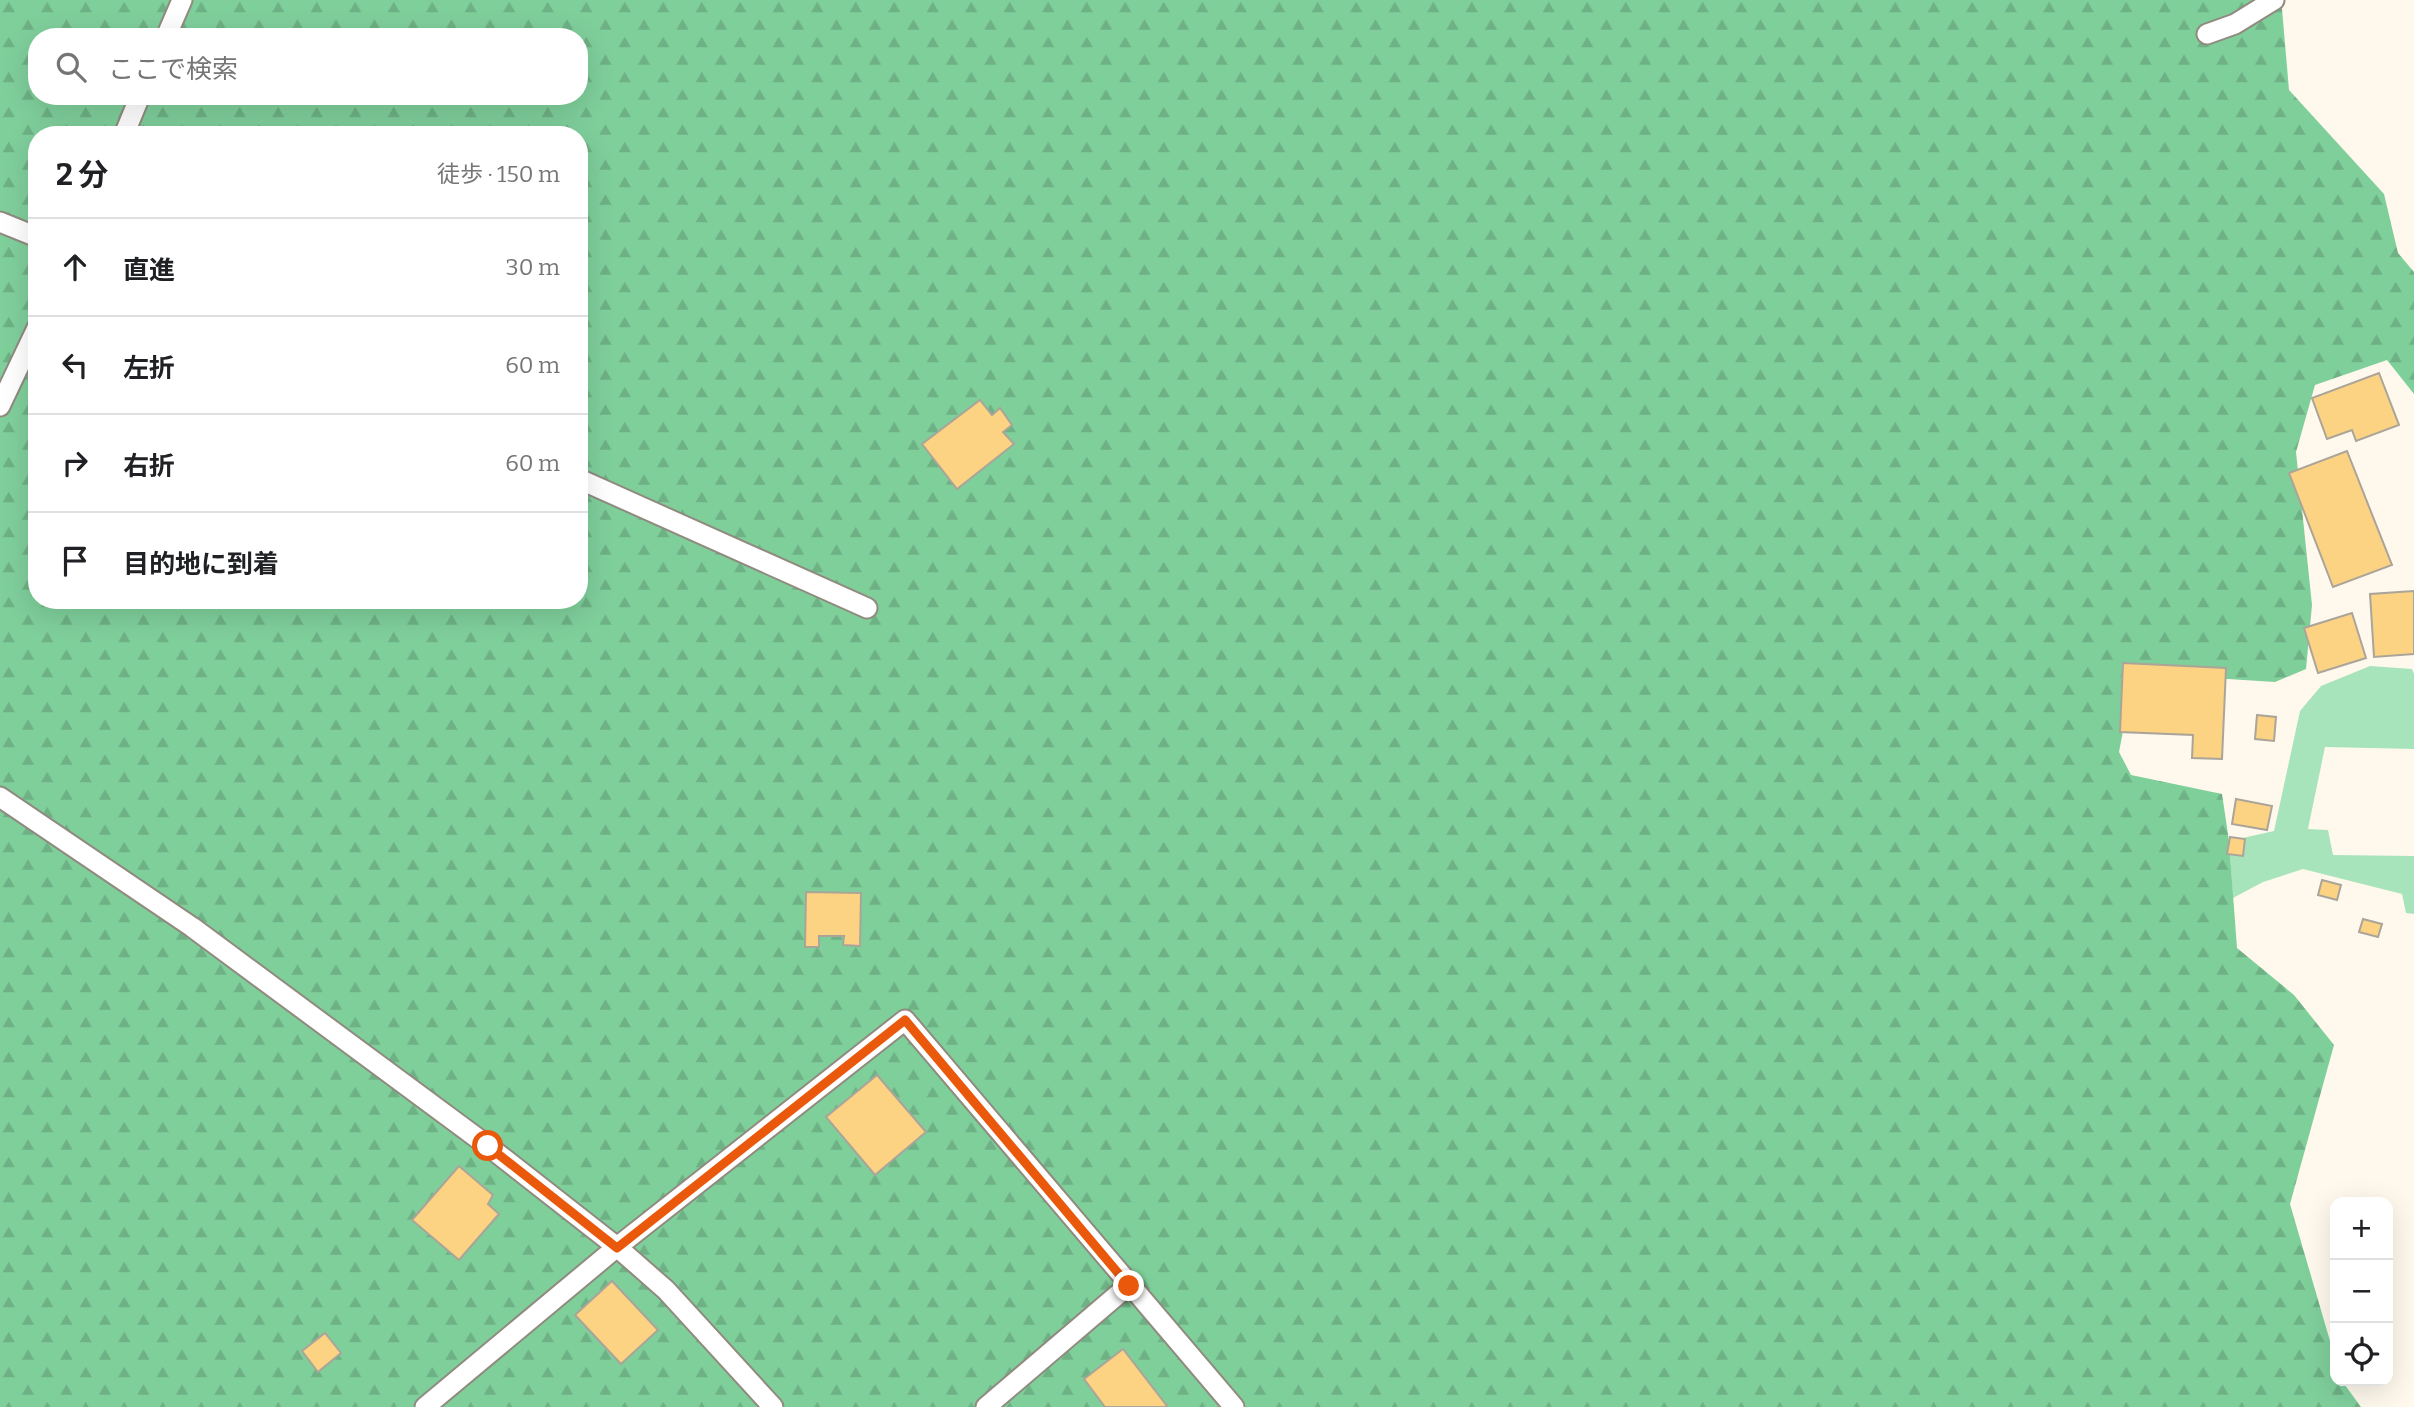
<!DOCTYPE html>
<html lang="ja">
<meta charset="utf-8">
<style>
:root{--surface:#fff;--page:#f2f2f2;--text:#202124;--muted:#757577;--line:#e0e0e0}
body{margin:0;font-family:Bitter,"Noto Sans JP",serif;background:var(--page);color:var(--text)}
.controls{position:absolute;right:21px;bottom:21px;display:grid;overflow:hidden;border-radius:14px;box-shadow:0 7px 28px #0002}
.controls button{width:63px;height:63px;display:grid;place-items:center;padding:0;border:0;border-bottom:2px solid var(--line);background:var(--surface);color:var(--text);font:35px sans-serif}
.stop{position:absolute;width:21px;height:21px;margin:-16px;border:5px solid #ea580c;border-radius:50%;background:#fff}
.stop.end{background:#ea580c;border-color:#fff;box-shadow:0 2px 7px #0008}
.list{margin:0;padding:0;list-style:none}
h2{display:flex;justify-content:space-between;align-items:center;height:91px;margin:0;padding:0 28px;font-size:30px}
h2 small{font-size:23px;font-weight:400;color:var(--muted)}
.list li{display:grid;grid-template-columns:46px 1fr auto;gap:21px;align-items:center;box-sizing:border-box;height:98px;padding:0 28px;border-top:2px solid var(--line)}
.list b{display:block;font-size:26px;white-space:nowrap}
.list em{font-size:23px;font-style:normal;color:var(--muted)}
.icon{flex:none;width:38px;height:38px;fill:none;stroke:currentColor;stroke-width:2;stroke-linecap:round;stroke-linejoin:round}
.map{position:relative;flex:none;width:2414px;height:1407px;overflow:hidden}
.search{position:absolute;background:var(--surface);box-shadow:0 7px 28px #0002;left:28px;top:28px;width:560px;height:77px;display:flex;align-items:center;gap:18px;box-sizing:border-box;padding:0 24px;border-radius:28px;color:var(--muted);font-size:26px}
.panel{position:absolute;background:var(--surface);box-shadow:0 7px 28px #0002;left:28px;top:126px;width:560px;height:483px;border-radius:28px}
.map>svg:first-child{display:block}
.grass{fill:#a8e4bb}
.forest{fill:url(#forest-firs);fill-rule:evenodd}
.building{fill:#fcd383;stroke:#aba499;stroke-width:2}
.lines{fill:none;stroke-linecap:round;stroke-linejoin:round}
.service-casing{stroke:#908a7f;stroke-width:23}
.service{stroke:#fff;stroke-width:19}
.route{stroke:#ea580c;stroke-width:9}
</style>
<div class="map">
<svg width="2414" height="1407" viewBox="0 0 2414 1407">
<defs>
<pattern id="forest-firs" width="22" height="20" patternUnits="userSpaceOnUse" patternTransform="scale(1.75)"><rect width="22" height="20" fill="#7fcf9b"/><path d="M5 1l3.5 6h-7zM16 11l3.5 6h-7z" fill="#6db184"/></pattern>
</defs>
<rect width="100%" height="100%" fill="#fff8ec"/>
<path class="grass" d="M2370,666l42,3 2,5v75l-89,-2 -17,82 20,1 5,25 81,1v58l-8,-1 -4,-19 -99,-25 -40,13 -30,16 -4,-57 45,-10 26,-120 21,-25z"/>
<path class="forest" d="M0,0h2275l7,9 7,81 95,104 14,59 16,19v122l-27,-34 -72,25 -19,67 16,153 -6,64 -31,13 -141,-9 -15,79 12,23 91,19 7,47 8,107 57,47 40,50 -44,159 45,154v23h7l19,26h-2361zM37,37h542v59h-542zM37,135h542v465h-542z"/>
<g class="building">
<path d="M2379,373l20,52 -43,16 -4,-11 -25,9 -15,-41z"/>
<path d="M980,400l12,15 8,-7 12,17 -9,7 11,12 -57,45 -35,-45z"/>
<path d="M2347,451l45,114 -59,22 -44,-114z"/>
<path d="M2414,591v63l-40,3 -4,-63z"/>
<path d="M2352,613l14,45 -48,15 -14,-45z"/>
<path d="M2123,663l103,5 -4,91 -30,-1 1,-23 -73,-3z"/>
<path d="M2257,715l19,2 -2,24 -19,-2z"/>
<path d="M2236,799l36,7 -5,24 -35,-6z"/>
<path d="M2230,837l15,2 -2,17 -16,-2z"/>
<path d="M2322,880l19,5 -4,15 -19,-5z"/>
<path d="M806,892l55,1 -1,53 -17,-1 1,-9h-25v11h-14z"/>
<path d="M2363,919l19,5 -4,13 -19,-5z"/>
<path d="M877,1075l49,57 -51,43 -49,-58z"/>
<path d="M459,1166l34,29 -5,9 11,10 -40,46 -47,-40z"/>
<path d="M612,1281l46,49 -37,34 -46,-49z"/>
<path d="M325,1333l16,20 -23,19 -16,-21z"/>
<path d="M1123,1349l44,57 -2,1h-60l-21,-28z"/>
</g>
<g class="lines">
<defs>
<g id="service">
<path d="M2207,34l28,-10 39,-24"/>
<path d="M166,37l16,-37"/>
<path d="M124,135l16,-39"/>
<path d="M0,222l37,15"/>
<path d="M0,406l37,-78"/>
<path d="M579,479l288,129"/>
<path d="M0,797l192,130 296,219 129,101 49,43 107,117"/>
<path d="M425,1407l192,-160 288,-227 329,387"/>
<path d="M986,1407l143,-122"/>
</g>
</defs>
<use href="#service" class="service-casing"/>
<use href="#service" class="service"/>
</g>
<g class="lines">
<path class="route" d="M488,1146l129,102 288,-228 224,266"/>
</g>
</svg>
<div class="controls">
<button>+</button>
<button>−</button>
<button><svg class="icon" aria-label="locate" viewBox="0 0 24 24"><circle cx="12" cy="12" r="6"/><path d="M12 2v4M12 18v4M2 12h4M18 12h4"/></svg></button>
</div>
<div class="stop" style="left:488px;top:1146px"></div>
<div class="stop end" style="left:1129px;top:1286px"></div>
<div class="search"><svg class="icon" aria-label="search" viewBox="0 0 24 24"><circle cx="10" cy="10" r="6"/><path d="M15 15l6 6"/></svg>ここで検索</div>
<section class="panel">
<h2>2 分<small>徒歩 · 150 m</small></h2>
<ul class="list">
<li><svg class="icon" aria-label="ahead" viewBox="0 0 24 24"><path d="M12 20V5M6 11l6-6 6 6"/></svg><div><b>直進</b></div><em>30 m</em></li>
<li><svg class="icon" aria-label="left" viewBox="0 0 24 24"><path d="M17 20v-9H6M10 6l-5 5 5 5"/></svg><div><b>左折</b></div><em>60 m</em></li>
<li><svg class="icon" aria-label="right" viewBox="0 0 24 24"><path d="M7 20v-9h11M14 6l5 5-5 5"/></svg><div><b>右折</b></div><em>60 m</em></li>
<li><svg class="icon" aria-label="arrive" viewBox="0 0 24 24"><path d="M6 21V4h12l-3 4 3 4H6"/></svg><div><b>目的地に到着</b></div></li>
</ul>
</section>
</div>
